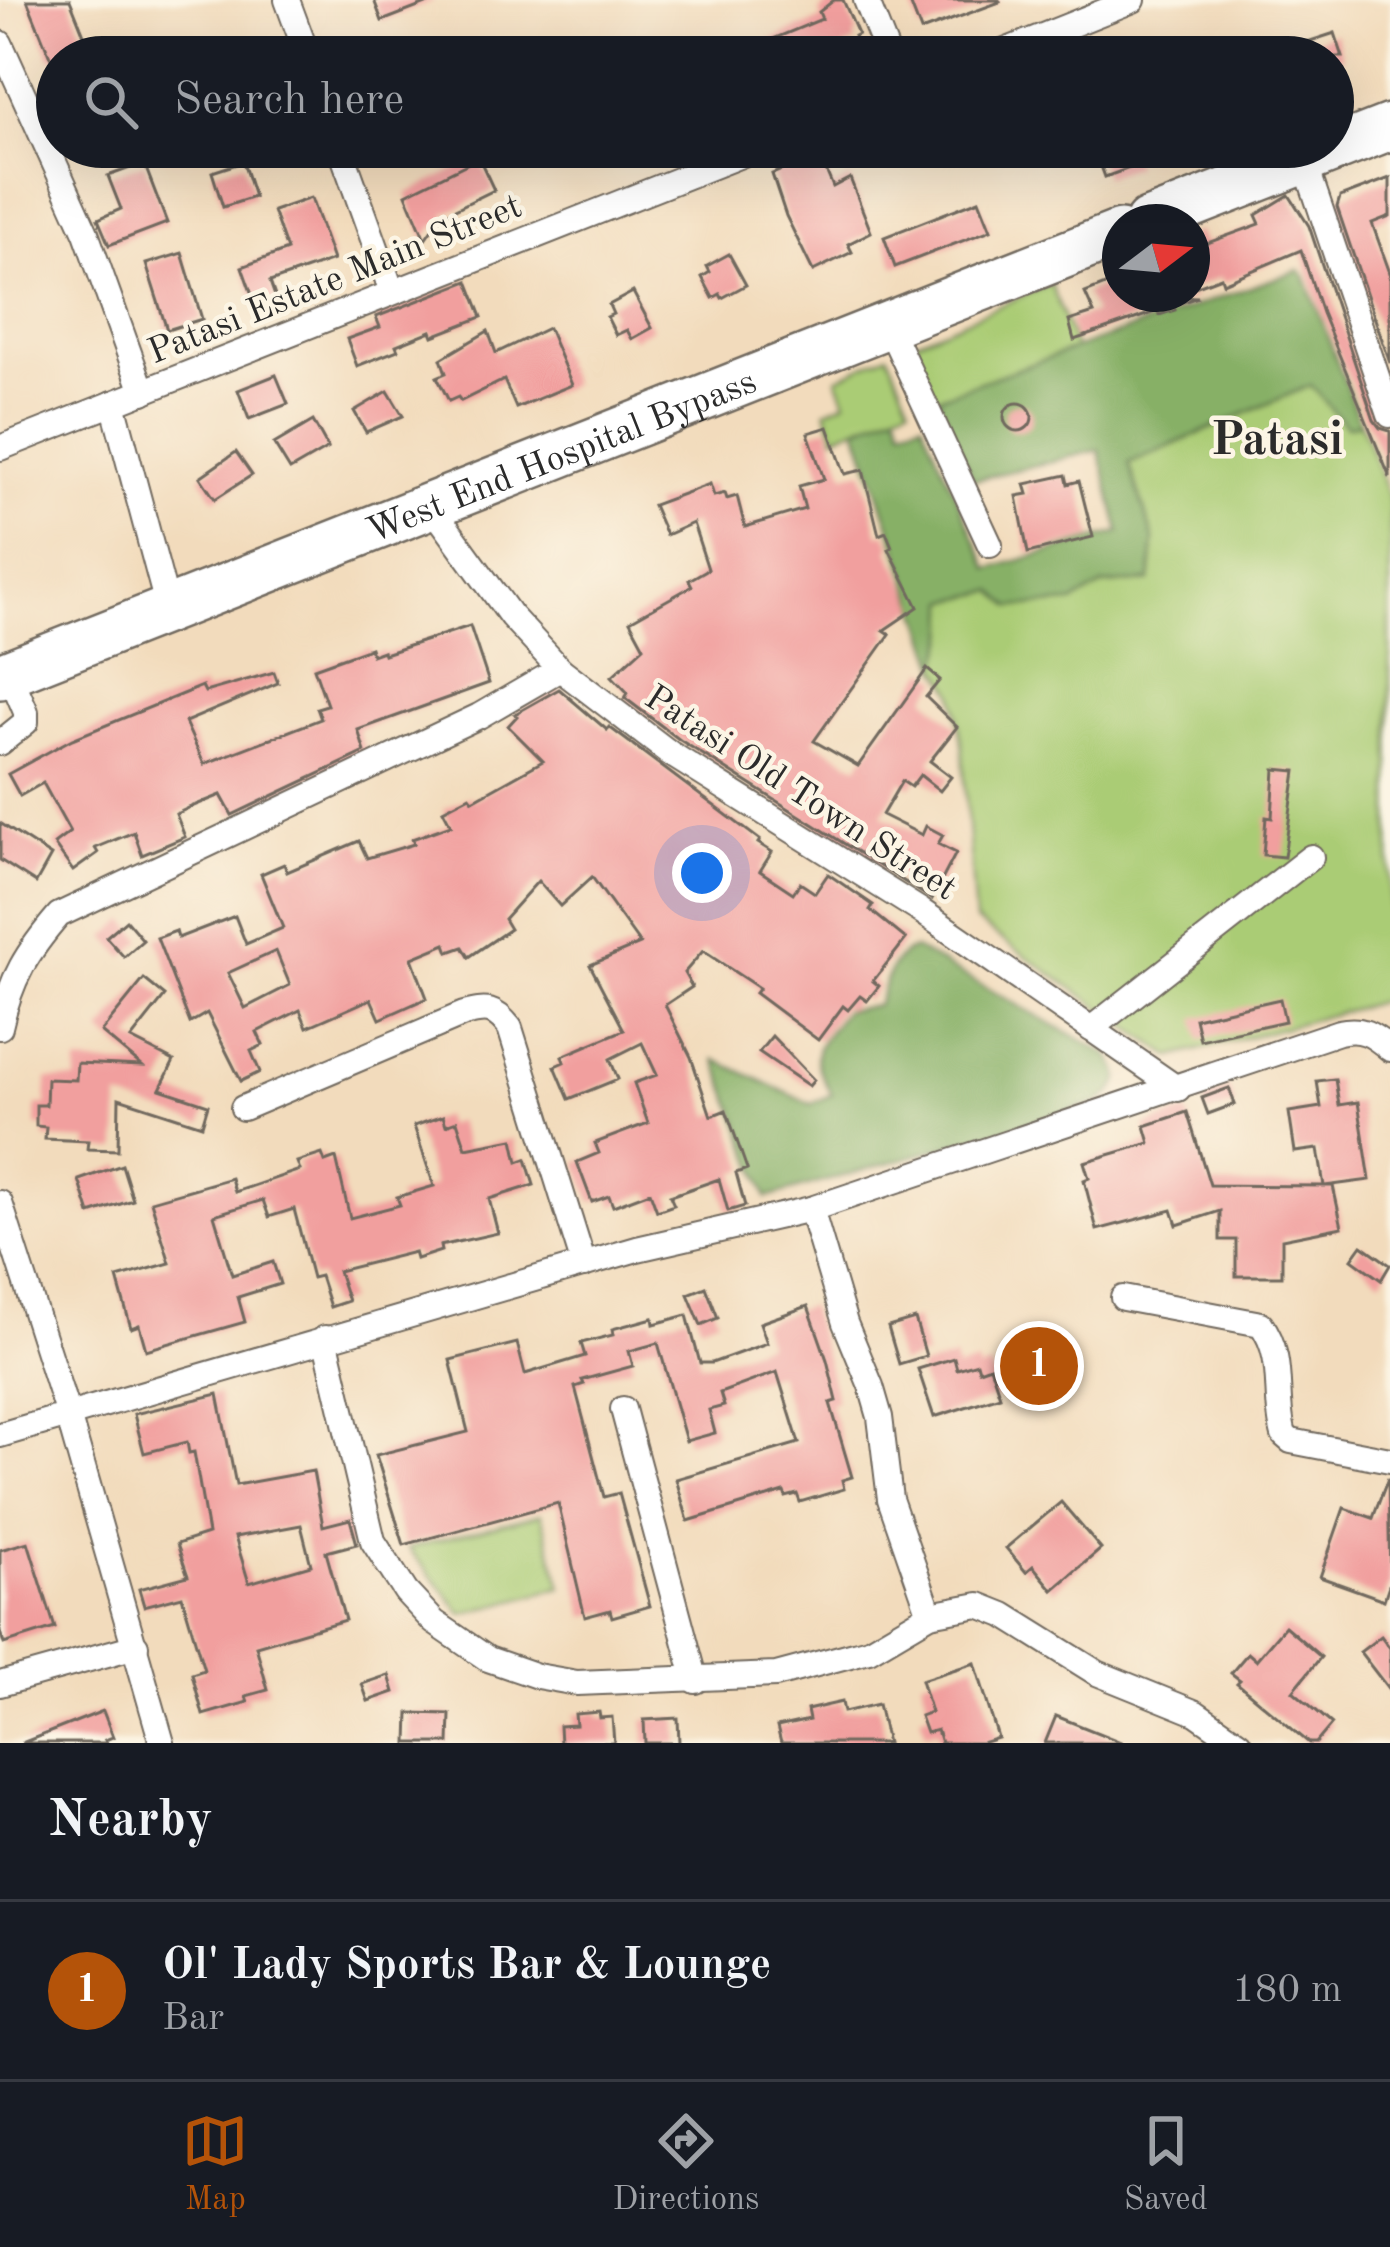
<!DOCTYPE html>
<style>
:root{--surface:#171b24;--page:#20242c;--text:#f1f3f6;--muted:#9ea1a6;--line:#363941;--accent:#b45309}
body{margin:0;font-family:"Old Standard TT",serif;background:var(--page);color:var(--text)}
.compass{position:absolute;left:1102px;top:204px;width:108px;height:108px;border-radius:50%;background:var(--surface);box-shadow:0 12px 48px #0002;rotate:74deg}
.you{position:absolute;left:702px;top:873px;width:42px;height:42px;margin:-30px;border:9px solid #fff;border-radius:50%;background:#1a73e8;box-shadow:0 0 0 18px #1a73e833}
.badge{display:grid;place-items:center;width:78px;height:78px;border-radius:50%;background:var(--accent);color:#fff;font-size:39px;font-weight:700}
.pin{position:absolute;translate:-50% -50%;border:6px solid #fff;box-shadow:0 3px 12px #0006}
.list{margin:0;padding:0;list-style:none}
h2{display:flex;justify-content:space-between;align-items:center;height:156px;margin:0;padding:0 48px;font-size:51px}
h2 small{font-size:39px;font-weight:400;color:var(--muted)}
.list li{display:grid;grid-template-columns:78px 1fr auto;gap:36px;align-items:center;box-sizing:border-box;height:180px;padding:0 48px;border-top:3px solid var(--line)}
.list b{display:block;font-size:45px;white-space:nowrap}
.list p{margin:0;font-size:39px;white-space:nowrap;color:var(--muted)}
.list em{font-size:39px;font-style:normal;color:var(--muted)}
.icon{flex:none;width:66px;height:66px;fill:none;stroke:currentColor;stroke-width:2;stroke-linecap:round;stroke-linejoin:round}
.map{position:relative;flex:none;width:1390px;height:1743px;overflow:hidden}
.search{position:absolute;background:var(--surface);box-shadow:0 12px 48px #0002;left:36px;right:36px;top:36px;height:132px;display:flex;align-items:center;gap:30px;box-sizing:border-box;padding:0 42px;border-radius:66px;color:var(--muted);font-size:45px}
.sheet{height:336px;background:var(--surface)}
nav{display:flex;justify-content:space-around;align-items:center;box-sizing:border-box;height:168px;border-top:3px solid var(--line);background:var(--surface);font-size:33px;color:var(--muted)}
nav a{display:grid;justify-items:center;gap:6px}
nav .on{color:var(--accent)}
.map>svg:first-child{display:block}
.green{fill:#aacc75;stroke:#6a7c50;stroke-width:3}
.forest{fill:#87b066;stroke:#596e48;stroke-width:3}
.building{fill:#f19f9e;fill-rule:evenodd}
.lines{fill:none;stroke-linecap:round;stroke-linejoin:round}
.street-casing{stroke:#71695e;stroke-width:28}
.highway-casing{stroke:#71695e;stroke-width:50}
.street{stroke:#fff;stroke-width:24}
.highway{stroke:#fff;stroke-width:45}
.labels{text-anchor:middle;stroke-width:9;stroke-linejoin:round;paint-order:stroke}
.street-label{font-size:36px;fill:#2b2b2b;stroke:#fcf5e5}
.district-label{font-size:48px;font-weight:bold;fill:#2b2b2b;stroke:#fcf5e5}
</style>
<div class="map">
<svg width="1390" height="1743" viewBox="0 0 1390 1743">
<rect width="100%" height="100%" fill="#fcf5e5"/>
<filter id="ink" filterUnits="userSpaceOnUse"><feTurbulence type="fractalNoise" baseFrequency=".00833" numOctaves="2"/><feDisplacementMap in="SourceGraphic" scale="24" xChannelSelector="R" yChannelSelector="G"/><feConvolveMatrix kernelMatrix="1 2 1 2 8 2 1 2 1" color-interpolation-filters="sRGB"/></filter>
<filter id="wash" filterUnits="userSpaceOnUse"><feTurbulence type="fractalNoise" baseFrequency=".004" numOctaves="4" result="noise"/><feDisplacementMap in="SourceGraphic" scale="48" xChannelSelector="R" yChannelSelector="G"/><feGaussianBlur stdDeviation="2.7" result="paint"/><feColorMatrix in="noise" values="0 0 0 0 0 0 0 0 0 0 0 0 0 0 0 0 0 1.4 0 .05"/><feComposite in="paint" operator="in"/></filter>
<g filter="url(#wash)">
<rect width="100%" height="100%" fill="#f2dbbc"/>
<g class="green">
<path d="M1051,284l24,65 -141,50 -25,-55z"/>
<path d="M888,354l22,51 -75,31 -9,-26 20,-9 -9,-23z"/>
<path d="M1311,385l35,40 14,-2 30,77v499l-218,58 -197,-136 -13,-178 -8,-50 -16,-26 9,-31v-35l47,-11 78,13 31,-18 47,-4 4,-40 -25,-77z"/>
<path d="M541,1514l21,73 -99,27 -55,-66z"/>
</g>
<g class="forest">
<path d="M1299,270l6,6 55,147 -14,3 -35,-41 -182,78 25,78 -4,40 -47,4 -31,18 -60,4 -18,-16 -46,10 -1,35 -9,31 -81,-239 40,-17 6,16 19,-6 67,148 131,-37 -21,-82 -126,30 -35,-83z"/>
<path d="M915,949l194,106c18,23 11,35 -12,48l-330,95 -51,-138 95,44 21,-10c-27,-45 -17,-42 12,-83l33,-6c9,-21 13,-50 38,-56z"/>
</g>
<g id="blocks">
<g class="building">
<path d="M27,0h43l18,45 -37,14z"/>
<path d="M374,0h60v1l-52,20z"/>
<path d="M834,0h9l15,34 -4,2 2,6 -19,9 3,6h-64l-8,-16 54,-22 -3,-7z"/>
<path d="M909,0h90l1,2 -79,29z"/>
<path d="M1335,33l8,24h-70v-4z"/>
<path d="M1094,147h34l7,19 -30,11z"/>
<path d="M819,154l14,33 17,-9 21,54 -23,12 4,8 -39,19 -27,-55 -14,-42z"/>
<path d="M479,158l15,32 -49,24 3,6 -14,6 -9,13 -19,-45z"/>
<path d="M243,162l11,35 -31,10 -11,-35z"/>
<path d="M144,163l23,60 -58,22 -11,-26 23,-10 -13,-33z"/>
<path d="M1390,178v38l-18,7 18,50v90l-53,-156 3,-10z"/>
<path d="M1289,195l20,31 65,194 6,8 10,3v47l-68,-165 -21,-63 -78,33 -2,-6 -29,11v-54l6,-3 7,13 55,-20 -4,-9z"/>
<path d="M311,198l22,62 -63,22 6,17 -20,7 -14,-39 45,-17 -14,-39z"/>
<path d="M979,200l12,30 -96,37 -11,-30z"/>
<path d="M182,253l20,66 -35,11 -21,-66z"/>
<path d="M729,254l17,31 -24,13 -2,-4 -7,4 -11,-21 8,-5 -3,-6z"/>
<path d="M1120,279v15l78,3 -24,8 1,5 -16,5 -1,-4 -84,29 -5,-19 25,-8 -9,-20z"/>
<path d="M468,281l14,36 -49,19 -2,-5 -35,14 2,5 -41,16 -10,-27 33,-12 -4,-10z"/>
<path d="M633,292l19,36 -20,11 -5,-9 -11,5 -9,-18 6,-3 -4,-9z"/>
<path d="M548,328l24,57 -56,23 -12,-28 -43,21 -3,-4 -9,4 -12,-24 9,-4 -5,-14 47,-28 8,22z"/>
<path d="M276,375l12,29 -39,15 -11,-29z"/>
<path d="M388,391l15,25 -37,16 -12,-21z"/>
<circle cx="1018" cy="417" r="14"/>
<path d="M313,421l15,27 -38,22 -16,-26z"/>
<path d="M828,427l17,47 18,-4 16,65 7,-3 6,15 -3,2 29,58 -34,23 6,4 -76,107 44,25 69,-97 13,11 -14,17 31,30 -27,34 21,16 -11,14 -20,-16 -9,12 -9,-6 -20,34 40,20 4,-9 17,9 -5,9 18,9 -24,46 -252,-159 -55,-42 3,-5 -16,-17 32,-29 -14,-26 62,-35 -3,-6 19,-11 -15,-46 -27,12 -13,-30 57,-21 4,12 11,-3 2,6 10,-3 8,31 60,-18 -6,-23 25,-7 -16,-46z"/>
<path d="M236,452l16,23 -37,24 -15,-22z"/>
<path d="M1066,475l2,9 11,-3 14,56 -65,16 -11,-57 11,-2 -3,-10z"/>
<path d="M470,626l19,57 -131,47 7,22 -133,63 -11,-20 -30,12 -15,7 9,23 -43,18 -8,-23 -39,16 3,5 -25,18 -19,-27 16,-12 -27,-49 -23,13 -12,-22 64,-35 130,-53 3,6 69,-20 4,11 -93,39 19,42 117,-45 -4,-11 10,-3 -13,-37 56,-20 2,7 11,-4 1,3z"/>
<path d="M559,689l48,41 2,-3 151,113 -2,3 14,9 -12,19 33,22 7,-10 15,10 13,-19 45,31 -3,5 36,29 -33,42 6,5 -12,15 -7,-5 -12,14 -5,-4 -25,34 -63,-47 4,-5 -56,-37 -19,22 8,14 -27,18 26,52 20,59 15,-6 21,59 -11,4 9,33 -17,5 -9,-32 -49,17 4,9 -17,6 -7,-19 -37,14 -4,-10 -17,6 -15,-40 22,-9 -4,-10 53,-20 -14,-40 23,-8 -15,-32 -32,16 8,20 -49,20 -14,-33 9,-4 -2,-6 62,-26 -34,-65 50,-21 -48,-67 -32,29 -22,-25 -34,38 6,10 -41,28 -6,-10 -14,5 -3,-8 -34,14 15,40 -47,21 -9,-20 -64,28 -7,-17 -43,22 6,13 -12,6 9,21 -19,9 -34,-68 -17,10 -33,-85 19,-7 2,7 57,-22 11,28 37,-16 -22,-54 23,-10 3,8 72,-31 8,17 47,-14 -2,-5 39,-14 -8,-15 27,-14 3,4 70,-39 -35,-35 9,-10 -2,-2zM276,951l14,34 -45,23 -17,-35z"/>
<path d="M1275,769l21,2 -12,86 -21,-2 3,-38 6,1z"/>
<path d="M0,823l51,33 -15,27 -36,-23z"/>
<path d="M126,920l17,20 -19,17 -18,-20z"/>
<path d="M144,979l21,17 -34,43 43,22 -14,28 48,16 -6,20 -83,-27 -1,52 -31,-1 1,-8 -43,-2 1,-12 -10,-1v-21h10l1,-26 29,1 1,-17 65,3 -41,-34z"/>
<path d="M1280,999l5,22 -85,19 -5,-22z"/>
<path d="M772,1036l42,44 -5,6 -50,-34z"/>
<path d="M1335,1079l4,26 19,-3 12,78 -45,6h8l9,41 -60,12v37h-46v-36h-16v-29l-43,14 -5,-15 -75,20 -13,-50 5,-2 -5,-16 66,-19 -5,-17 42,-14 23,73 114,1 -6,-37 -23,3 -6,-40 32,-5 -4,-26z"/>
<path d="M1229,1088l6,16 -27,10 -6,-16z"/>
<path d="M443,1116l3,9 11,-4 9,27 47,-9 5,23 8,-3 8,26 -45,14 9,34 -58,13 1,5 -25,8 -2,-7 -76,19 10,30 -18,6 -10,-31 -8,2 -18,-69 -25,8 -6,-17 -49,15 18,60 41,-13 7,22 -42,13 7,25 -99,28 -7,-25 -8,3 -14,-50 53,-15 -19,-62 80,-23 4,14 65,-22 -3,-8 25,-8 3,8 11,-4 14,60 50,-13 -3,-8 37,-11 -20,-60z"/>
<path d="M122,1165l11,35 -43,14 -11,-34z"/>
<path d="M1362,1245l28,20 -9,15 -29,-21z"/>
<path d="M706,1287l12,31 -17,7 -13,-31z"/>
<path d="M808,1306l19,54 10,41 -7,2 22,74 -10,3 2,9 -44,13 -3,-8 -11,3 -2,-5 -96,29 -12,-42 123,-36 -22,-71 -57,21 4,13 -15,4 6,23 -29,8 -28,-98 -29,8 4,15 -51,14 2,4 -9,3 29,110 15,-4 31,113 -38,11 -2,-7 -25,7 -27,-114 -154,42 -28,-90 92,-23 -18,-72 67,-17 8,31 60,-18 -4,-13 32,-8 -1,-6 41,-11 1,6 33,-9 13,48h12l55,-20 -7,-20z"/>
<path d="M915,1319l11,37 -27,8 -11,-37z"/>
<path d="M954,1358l3,11 20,-6 2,7 11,-4 10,30 -66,21 -16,-48z"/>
<path d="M218,1394l18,91 77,-14 10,55 27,-7 7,25 -31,8 19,68 -89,26 12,44 -22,6 2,6 -45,13 -11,-41 12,-4 -22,-74 -38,10 -5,-17 49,-13 -11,-32 31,-10 -14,-82 -5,1 -2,-11 -43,11 -10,-39zM301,1525l10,40 -62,18 -14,-46z"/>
<path d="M1388,1478l2,104 -6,18 -64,-23 24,-69 29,10z"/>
<path d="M1061,1502l40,47 -48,41 -20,-24 -7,6 -20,-24z"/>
<path d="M28,1542l27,86 -51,16 -4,-12v-82z"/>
<path d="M1285,1626l36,31 -28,34 39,33 -16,19h-7l-72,-60 3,-3 -9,-7 17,-20 8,7z"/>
<path d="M1381,1636l9,12v43l-30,-39z"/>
<path d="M975,1663l23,75 -16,5h-41l-4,-13 -11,3 -6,-17 11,-4 -10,-32z"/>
<path d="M389,1675l5,17 -26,9 -6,-17z"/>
<path d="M842,1702l2,10 34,-8 9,39h-106l-4,-16 32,-7 -2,-10z"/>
<path d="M103,1711l10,26 -8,3 2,3h-85z"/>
<path d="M599,1712l1,6 12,-1 2,26h-54l-1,-17 17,-1 -1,-11z"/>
<path d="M409,1713l41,1 -1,29h-41z"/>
<path d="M1056,1716l65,26 -1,1h-75z"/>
<path d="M678,1718l1,25h-34l-1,-23z"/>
</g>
</g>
</g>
<g filter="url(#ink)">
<use href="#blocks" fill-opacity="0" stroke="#71695e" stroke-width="3"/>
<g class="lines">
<defs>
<g id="street">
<path d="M287,0l21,57"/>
<path d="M866,0l23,57"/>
<path d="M0,43l86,190 57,159"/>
<path d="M990,57l143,-57"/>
<path d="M340,147l52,145"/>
<path d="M1304,160l86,255"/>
<path d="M888,325l102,220"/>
<path d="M113,403l56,209"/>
<path d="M0,448l761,-301"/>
<path d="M431,506l80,110 49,53 111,85 250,157 257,178"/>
<path d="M0,743l26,-21v-10l-17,-40"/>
<path d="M0,1027c11,-49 27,-75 59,-112l420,-199 81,-47"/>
<path d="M1091,1029l220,-172"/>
<path d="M243,1108l221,-94c23,-6 31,-6 46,14l74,237"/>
<path d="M0,1203l68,212 94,328"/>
<path d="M811,1209l34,114 26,63 9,31 10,82 40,115"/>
<path d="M1123,1298l138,26c25,34 12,73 23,111l7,6 99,19"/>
<path d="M325,1338l48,203 33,51 28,30 54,37 49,17 40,7 199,-8 93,-25 61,-36 49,-9 25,10 93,58 99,40 43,30"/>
<path d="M623,1409l73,272"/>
<path d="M0,1435l637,-186 174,-40 528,-177c23,-5 33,2 51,17"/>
<path d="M0,1684l136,-38"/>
</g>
<g id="highway">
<path d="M1148,222l242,-95"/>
<path id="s1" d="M0,676l1120,-443"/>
</g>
</defs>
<use href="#street" class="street-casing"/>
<use href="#highway" class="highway-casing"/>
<use href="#street" class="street"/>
<use href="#highway" class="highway"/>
</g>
</g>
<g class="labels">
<g class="street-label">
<text transform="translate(334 277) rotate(-22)" y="13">Patasi Estate Main Street</text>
<text dy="13" stroke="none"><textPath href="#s1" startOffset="603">West End Hospital Bypass</textPath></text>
<text transform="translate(802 791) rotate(33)" y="13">Patasi Old Town Street</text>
</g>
<g class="district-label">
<text x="1277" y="454">Patasi</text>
</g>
</g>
</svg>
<svg class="compass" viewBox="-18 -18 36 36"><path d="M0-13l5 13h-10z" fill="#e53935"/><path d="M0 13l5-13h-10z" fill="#9ea1a6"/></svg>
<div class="you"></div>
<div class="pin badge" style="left:1039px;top:1366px">1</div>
<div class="search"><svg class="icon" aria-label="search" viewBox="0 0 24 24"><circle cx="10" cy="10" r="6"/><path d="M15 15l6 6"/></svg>Search here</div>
</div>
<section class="sheet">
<h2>Nearby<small></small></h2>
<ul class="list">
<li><span class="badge">1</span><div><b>Ol' Lady Sports Bar &amp; Lounge</b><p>Bar</p></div><em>180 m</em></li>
</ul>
</section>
<nav>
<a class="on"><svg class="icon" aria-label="map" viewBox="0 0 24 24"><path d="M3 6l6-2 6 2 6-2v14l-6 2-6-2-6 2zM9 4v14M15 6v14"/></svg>Map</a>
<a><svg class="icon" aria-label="directions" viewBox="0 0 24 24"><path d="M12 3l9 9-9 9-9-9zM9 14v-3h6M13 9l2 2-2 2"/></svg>Directions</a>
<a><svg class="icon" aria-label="saved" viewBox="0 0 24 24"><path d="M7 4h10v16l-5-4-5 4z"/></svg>Saved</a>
</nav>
